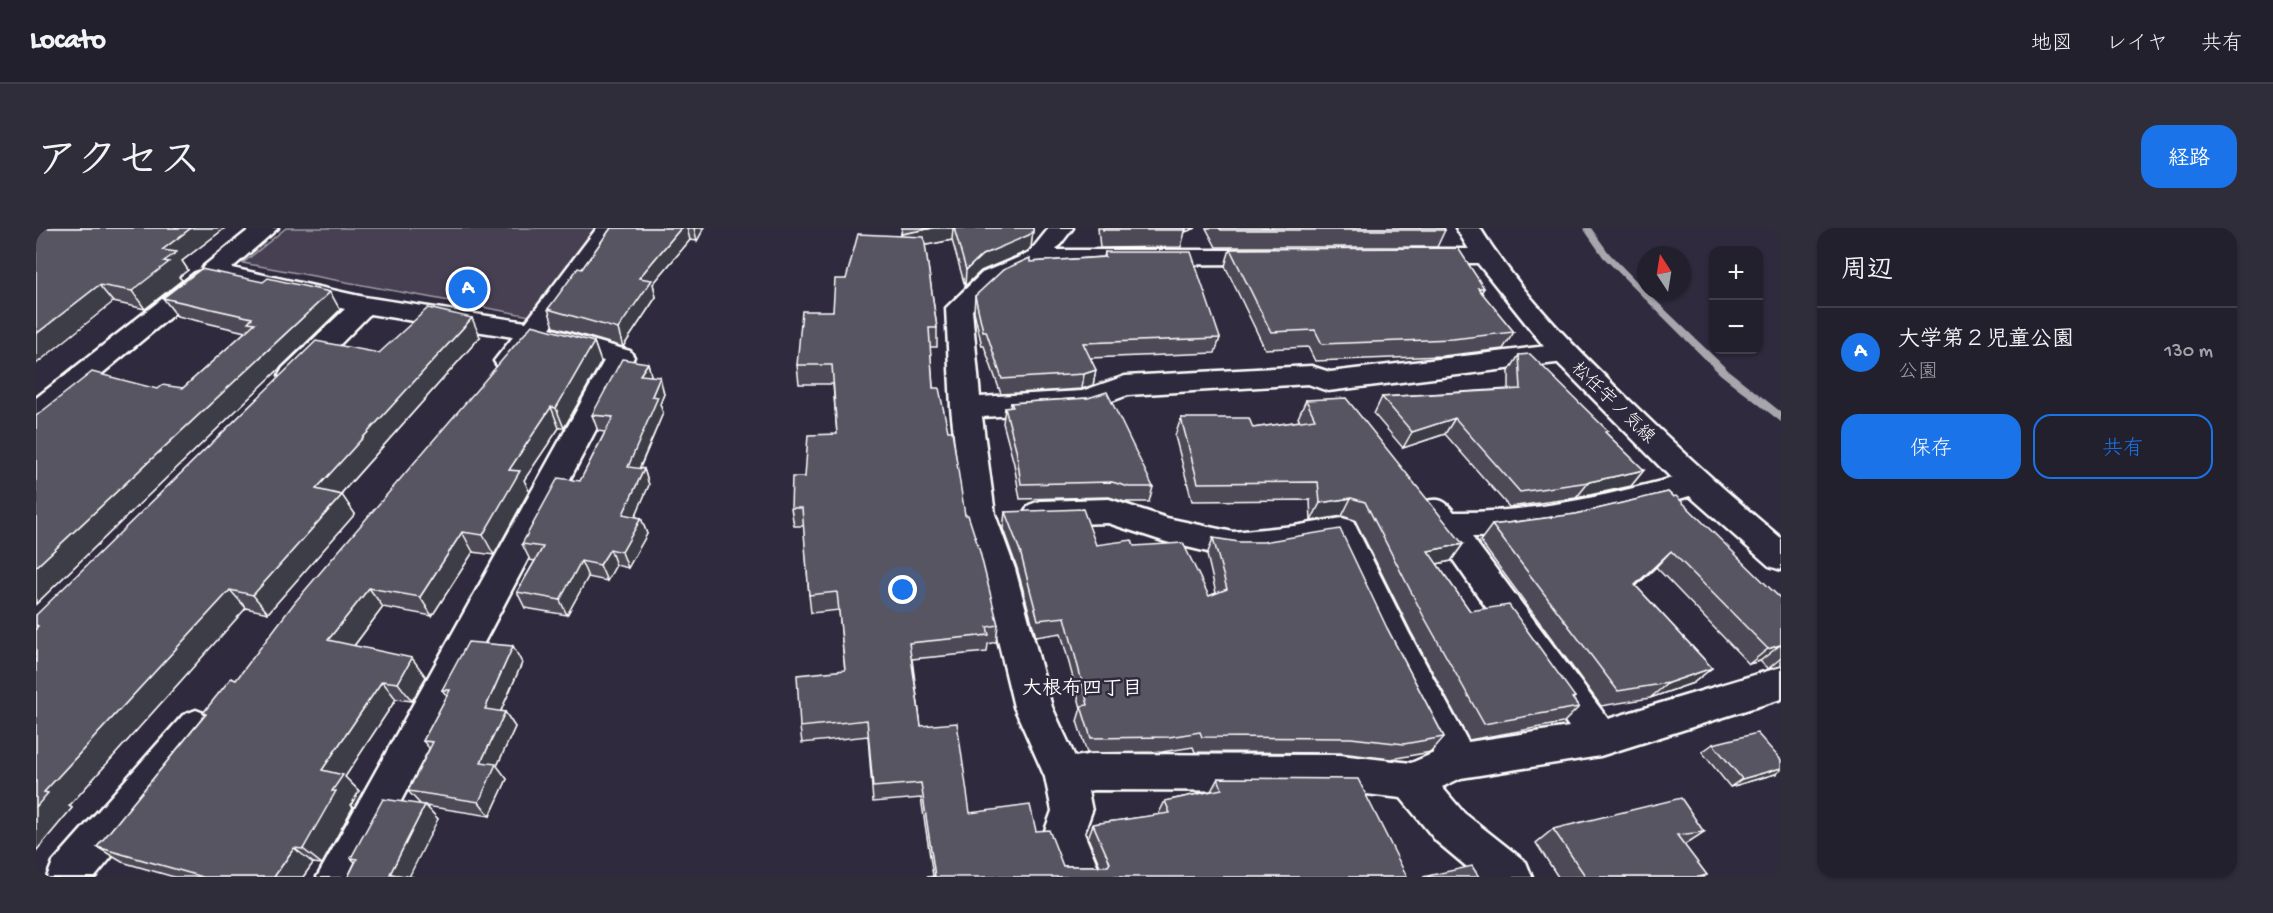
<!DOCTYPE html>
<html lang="ja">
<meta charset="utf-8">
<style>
:root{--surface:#23202e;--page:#2f2d3a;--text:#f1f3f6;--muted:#a3a3aa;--line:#403e4a;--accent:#1a73e8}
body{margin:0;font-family:"Gochi Hand","Klee One",sans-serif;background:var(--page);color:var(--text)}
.controls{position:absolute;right:18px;top:18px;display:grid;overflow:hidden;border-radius:12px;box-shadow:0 2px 4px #0004}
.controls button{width:54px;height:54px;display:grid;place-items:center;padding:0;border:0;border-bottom:2px solid var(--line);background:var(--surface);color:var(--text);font:30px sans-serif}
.compass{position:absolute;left:1601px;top:18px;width:54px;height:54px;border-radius:50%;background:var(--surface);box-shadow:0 2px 4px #0004;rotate:348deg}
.you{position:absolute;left:867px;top:362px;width:21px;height:21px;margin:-15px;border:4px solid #fff;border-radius:50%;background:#1a73e8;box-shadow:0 0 0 9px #1a73e833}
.badge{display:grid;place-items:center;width:39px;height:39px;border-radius:50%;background:var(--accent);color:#fff;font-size:20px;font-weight:700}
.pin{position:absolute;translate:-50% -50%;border:3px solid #fff;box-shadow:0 2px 6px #0006}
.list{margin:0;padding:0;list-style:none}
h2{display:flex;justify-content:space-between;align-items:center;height:78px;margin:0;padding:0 24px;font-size:26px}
h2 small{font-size:20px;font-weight:400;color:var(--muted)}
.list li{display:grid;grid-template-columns:39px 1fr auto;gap:18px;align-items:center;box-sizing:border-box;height:90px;padding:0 24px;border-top:2px solid var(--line)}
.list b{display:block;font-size:22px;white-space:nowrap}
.list p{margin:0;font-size:20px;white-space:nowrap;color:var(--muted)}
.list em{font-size:20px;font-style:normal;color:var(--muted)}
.actions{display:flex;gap:12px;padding:18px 24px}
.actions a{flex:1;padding:14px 0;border:2px solid var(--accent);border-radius:18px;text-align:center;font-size:21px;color:var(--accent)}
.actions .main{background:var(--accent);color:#fff}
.map{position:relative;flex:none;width:1745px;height:649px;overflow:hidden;border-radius:18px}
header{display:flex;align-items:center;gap:36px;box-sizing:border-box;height:84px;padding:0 30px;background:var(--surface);border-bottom:2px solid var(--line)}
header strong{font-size:28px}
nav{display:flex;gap:33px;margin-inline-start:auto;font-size:21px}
.intro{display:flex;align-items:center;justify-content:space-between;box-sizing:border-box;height:144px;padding:0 36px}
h1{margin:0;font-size:42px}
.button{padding:15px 27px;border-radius:18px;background:var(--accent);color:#fff;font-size:21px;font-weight:700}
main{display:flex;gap:36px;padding:0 36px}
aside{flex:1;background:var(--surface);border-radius:18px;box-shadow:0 2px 4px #0004}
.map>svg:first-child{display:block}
.green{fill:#464152;stroke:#a2a0a8;stroke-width:1.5}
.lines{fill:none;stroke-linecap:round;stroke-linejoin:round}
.stream{fill:#a7a6ad;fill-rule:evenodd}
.minor-casing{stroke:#fff;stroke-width:5}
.major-casing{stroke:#fff;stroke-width:5}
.minor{fill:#2f2a3d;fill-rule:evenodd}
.major{fill:#2f2a3d;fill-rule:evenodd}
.wall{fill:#4d4956;stroke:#fff;stroke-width:1.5}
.shaded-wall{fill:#3e3c46;stroke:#fff;stroke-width:1.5}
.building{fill:#595564;stroke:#fff;stroke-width:1.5}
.labels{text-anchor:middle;stroke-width:5;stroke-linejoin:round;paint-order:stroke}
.street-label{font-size:18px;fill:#fff;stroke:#2f2a3d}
.neighbourhood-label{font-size:20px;font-weight:bold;fill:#fff;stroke:#2f2a3d}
</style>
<header>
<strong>Locato</strong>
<nav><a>地図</a><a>レイヤ</a><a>共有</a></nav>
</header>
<div class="intro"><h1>アクセス</h1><a class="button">経路</a></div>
<main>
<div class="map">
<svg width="1745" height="649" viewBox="0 0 1745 649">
<rect width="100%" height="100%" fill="#2f2a3d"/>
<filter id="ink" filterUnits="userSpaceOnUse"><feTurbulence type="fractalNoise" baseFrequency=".0167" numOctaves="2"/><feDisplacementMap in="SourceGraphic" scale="12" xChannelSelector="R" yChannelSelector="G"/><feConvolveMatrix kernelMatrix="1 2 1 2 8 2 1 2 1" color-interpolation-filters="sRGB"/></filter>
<g filter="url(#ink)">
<path class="green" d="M250,0h312l-68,88 -287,-53z"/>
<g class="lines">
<path class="stream" d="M1547,0h8l18,25 37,38 82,79 53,42v10l-61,-48 -117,-117z"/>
<defs>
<g id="minor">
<path d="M215,0h27l-46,40 132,29 162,25 71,-94h24l-71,100 80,23 4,6 -273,520h-44l287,-516 -65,-18c-12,14 -20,30 -41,24l-4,-6 19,-24 -143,-23 -67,68 -10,2 -10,-2 -4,-7 4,-7 62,-59 -129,-30 -170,141 -10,3v-25l159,-125 6,-2 3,-5z"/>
<path d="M1013,0h24l-17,22h217l9,2 3,5 -3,5 -9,2 -231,1 -42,18 -28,27 8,87 102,-6 43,-15 186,-10 19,6 234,-28 10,3 4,6 -4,6 -10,3 -236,29 -20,-7 -180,11 -43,16 -103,6 13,97 20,55 37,138 23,50 18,-3 247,1 71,8 23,-10 -56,-110 -46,-99 -38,8 -61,6 -67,-16 -58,-19 -68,2 -11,-4 -5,-8 5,-8 11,-4 69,-2 58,19 66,14 61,-6 48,-8 11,3 56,112 59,109 101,-15 -145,-209 -5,-8 5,-8c14,-5 21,-2 30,10 83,1 161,-18 241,-40l11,3 5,8 -5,8c-75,23 -154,46 -234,46l136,182 173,-52v32l-181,57 -139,22 -19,9 22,26 62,49 6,15h-53l-43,-36 -35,-43 -61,-7 -247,-1 -5,1 4,20 -8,22 18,44h-42l-16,-44 8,-22 -7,-34 -31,-70 -33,-138 -18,-55 -12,-106 -5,-100 36,-35 47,-20z"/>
<path d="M1381,21h68l9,2 3,5 -3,5 -9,2h-68l-9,-2 -3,-5 3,-5z"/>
<path d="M160,482l13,5 6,12 -6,12 -114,138h-48l6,-15 130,-147z"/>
</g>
<path id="major" d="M1420,0h24c39,63 93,118 146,169 50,49 101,96 155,141v32l-12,-4 -85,-75 -130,-132 -78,-98z"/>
</defs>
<use href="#minor" class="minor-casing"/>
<use href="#major" class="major-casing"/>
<use href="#minor" class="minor"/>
<use href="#major" class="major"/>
</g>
<g class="wall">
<path d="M3,0h186l-43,33 6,9 -9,7 3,3 -37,29 -32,-7z"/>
<path d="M575,0h93l-7,13 -7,-1 -37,44 3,13 -33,50 -69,-20 -6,-18 34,-40z"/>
<path d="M866,0h131l-2,19 -3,4 -47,20 -16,15 -13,-46 -27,5 12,83v19h-7l3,41 32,127 33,110 -2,17 -8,2 -1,8 -75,7 9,67 49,87 66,18 27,35h37l-12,-28 5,-14 65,-9 7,-14 46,-10 7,-13 189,99 -474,-1 -12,-78 -48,4 -5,-66 -66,7 -2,-16 45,-57 -6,-60 -28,3 -2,-18 -5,-69h-10l-3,-18 14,-31 32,-43 -4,-50h-34l-2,-19 36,-54 13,-32 55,-43z"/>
<path d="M1062,0h98l-11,4 -4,15 -81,1z"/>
<path d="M1170,0h238l1,2 -8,17h-221z"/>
<path d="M1194,21l254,39 -3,5 33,39 -11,17 -60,7 -128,5 -7,-14 -43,2 -40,-83z"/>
<path d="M1069,24l115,86 -5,15 -125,5 6,12 -3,15 -11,4 -81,5 -17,-48h-2l-8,-35 1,-15 55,-34 74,-5z"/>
<path d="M227,54l67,10 10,18 -304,294v-188l121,-27 26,-1 62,-56 -68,-16 -14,-18z"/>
<path d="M444,109l-140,158 15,19 -87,99 -22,-5 -177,198 3,2 -36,43v-236l343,-262z"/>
<path d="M558,114l7,20 -37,66h-5l-35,52 5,11 -35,64 -21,-3 -41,64 -49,-9 -29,39 72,31 -14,24 -16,-2 -51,78 14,14 -8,14 2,2 -31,57 -9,-1 -10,14h-129l-52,-15 -25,-15 108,-132 -2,-2z"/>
<path d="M1483,127l87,78 38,37 -13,16 -55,12 -67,9 -64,-73 -42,14 -29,-34 8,-17 127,-8v-18z"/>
<path d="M612,135l3,13 13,18 -4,10 3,9 -23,55 4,1 5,16 -14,32 6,1 6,16 -19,34 -12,-3 -9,16 -19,-4 -21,38 -42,-7 -8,-16 18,-31 -5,-1 -8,-16 58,-63 25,-49 -7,-1 -6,-16z"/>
<path d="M1052,170l65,89 -4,15h-24l-16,-5 -89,2 -6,-35 -11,-41 2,-15h5l1,-5z"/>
<path d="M1270,172l157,144 -12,17 -14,3 33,47 105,86 -2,2 6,8 -16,16 -94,17 -58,-108 -56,-112 -13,-4 -31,5 -1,-21 -118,1 -17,-65 6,-18 72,10 47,-7 -2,-3z"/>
<path d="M1632,264l113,107v67l-13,3 -8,-8 -11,3 -93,-97 -20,19 76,82 -19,15 -43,15 -49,8 -121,-165 12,-16 84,-11z"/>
<path d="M969,284l91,33 38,1 75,50 7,-3 -9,-38 6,-17 174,90 57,109 -13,15 -40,7 -51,-6 -145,-1 -2,-5 -31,5 -75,1 -10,-32 4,-13 -20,-75 -25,4 -19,-69 -14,-39z"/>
<path d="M477,418l9,17 -21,48 4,1 10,15 -18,39 10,13 -17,37 -64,-10 12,13 -90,58 7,-15 -4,-4 69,-54 -12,-13 22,-42 -7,-8 24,-45 -5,-6z"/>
<path d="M1677,516l62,30 -45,13 -28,-35z"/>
<path d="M1517,601l151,3 -20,13 23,30 -4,2h-145l-22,-34z"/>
</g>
<g class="shaded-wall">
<path d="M155,0h34l-43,33 6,9 -9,7 3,3 -37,29 -13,-18 30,-41z"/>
<path d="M645,0h6l3,12 -37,44 3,13 -33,50 -5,-18 21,-51z"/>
<path d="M658,0h10l-7,13z"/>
<path d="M897,0h20l-1,12 -51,10v-16z"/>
<path d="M1143,0h17l-11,4 1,-2z"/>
<path d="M997,3l-2,16 -3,4 -47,20 -16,15 1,-16 16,-15z"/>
<path d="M63,57l14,17 -77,62v-30z"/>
<path d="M294,64l10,18 -304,294v-37z"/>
<path d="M436,90l8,19 -151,170 -13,-18z"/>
<path d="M558,114l7,20 -37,66 -8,-20z"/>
<path d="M612,135l4,16 -12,-4z"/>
<path d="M1060,142l-3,15 -11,4 2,-15z"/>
<path d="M624,149l4,17 -4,10 3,9 -30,70 -5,-16 24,-71z"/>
<path d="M515,179l8,21 -35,52 5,11 -35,64 -11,-20 26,-65z"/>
<path d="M1419,190l-10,16 -42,14 9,-16z"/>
<path d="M608,241l5,16 -20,46 -6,-17z"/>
<path d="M1608,242l-13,16 -55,12 13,-16z"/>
<path d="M306,267l13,19 -87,99 -15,-18z"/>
<path d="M1315,270l-9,18 -31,5 9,-18z"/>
<path d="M605,290l6,16 -19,34 -6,-16z"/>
<path d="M426,304l11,20 -41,64 -12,-19z"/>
<path d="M1427,316l-12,17 -35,7 12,-17z"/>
<path d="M574,321l6,16 -9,16 -7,-16z"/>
<path d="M1635,323l-15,16 -36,34 15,-16z"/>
<path d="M545,333l7,16 -21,38 -7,-15z"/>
<path d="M333,360l14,19 -39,52 -16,-19z"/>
<path d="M194,362l16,18 -177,198 3,2 -36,43v-44l8,-15z"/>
<path d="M1744,417l-20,16 -11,3 19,-15z"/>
<path d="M477,418l9,17 -27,61 -10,-15z"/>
<path d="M376,430l14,19 -14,24 -14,-18z"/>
<path d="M1745,430v8l-13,3z"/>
<path d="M1676,440l-19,15 -43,15 18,-15z"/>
<path d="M346,453l14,18 -51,78 14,14 -8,14 2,2 -31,57 -19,-15 29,-58 -10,-21z"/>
<path d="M469,484l10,15 -18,39 10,13 -17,37 -11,-14 2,-40z"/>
<path d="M1745,540v2l-6,4 -45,13 12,-8z"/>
<path d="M389,577l13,14 -29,58 -19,-3z"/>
<path d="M258,620l19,15 -10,14h-29z"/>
</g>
<g class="building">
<path d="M3,0h152l-29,22 15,2 -13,9 5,1 -37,29 -33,-6 -63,49v-105z"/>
<path d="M575,0h70l-42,50 13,2 -34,49 -70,-20 30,-41 4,1z"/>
<path d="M866,0h31l-32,6z"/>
<path d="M918,0h79v3l-4,4 -47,20 -16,15z"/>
<path d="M1067,0h82l1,2h-83z"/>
<path d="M1183,0h225l1,2h-224z"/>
<path d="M822,6l66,3 13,91h-8l4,60h6l9,43h4l13,84h3l12,37 18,73 -11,2 2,8 -80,8 12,83 36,-3 13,90 60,-8 6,26 13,-1 14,36h45l2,-3 -17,-39 77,-11 -5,-12 57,-12 -4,-11 140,1 49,98h-481l9,-1 -14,-93 -48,4 -6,-67 -67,7 -3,-52 48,-5 -8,-78 -28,3 -7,-87h-11l1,-31h13l3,-42 29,-1 -5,-69h-35l5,-54h31l2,-32h11z"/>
<path d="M1422,20l26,40h-6l36,44 -61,7 -131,5 -7,-14 -44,2 -41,-83z"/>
<path d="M1069,24h86l29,86 -137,5 13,27 -12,4 -82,5 -16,-48h-3l-8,-35 28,-26 27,-12v4l75,-5z"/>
<path d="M165,41l62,13 5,-4 62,14 -294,275v-151l56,-44 65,17 5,-4 21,3 72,-65 -7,-1 4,-4 -89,-20z"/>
<path d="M392,80l44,10 -156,171 26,6 -89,100 -23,-5 -186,202 4,1 -12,14v-179l2,-2 -2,-1v-10l280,-274 63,12z"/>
<path d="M496,97l62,17 -38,66 -5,-1 -42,63 11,1 -37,64 -21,-3 -42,65 -51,-9 -41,52 84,18 -14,25 -16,-2 -60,89 21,5 -11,16h4l-33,58 -9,-1 -20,29h-71l-106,-30 109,-133 -3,-1 28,-35 5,2 59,-78z"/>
<path d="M1494,126l78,77 -3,1 39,38 -55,12 -69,10 -65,-74 -43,14 -30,-35 139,-8 -2,-34z"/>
<path d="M586,131l26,4 -8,12 20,2 -8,19 6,1 -30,70 16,2 -21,45 18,4 -19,34 -12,-3 -10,16 -19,-4 -21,39 -43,-8 26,-45 -21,-3 36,-66 22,3 33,-64 -21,-2z"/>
<path d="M1071,164l46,95h-24l-17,-5 -91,2 -5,-35 -11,-41 8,-1 -2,-4 77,-5z"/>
<path d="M1310,170l117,146 -35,7 42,60 39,-6 66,92 -3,1 7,9 -95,17 -61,-109 -58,-113 -14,-4 -31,5 -2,-21 -120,1 -17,-65h68l4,10 62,-9 -9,-19z"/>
<path d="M1632,264l5,5 3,-1 105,103v48l-1,-2 -12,4 -97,-98 -36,34 77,83 -44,15 -50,8 -126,-166 84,-11z"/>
<path d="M1047,281l13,36 36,-5 2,6 49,-3 26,53 18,-7 -14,-51 26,4h24l77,-13 47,99 57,109 -40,7 -53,-6 -149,-1 -2,-5 -31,5 -78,1 -10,-32 7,-1 -23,-88 -27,3 -18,-69 -15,-39z"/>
<path d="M432,414l45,4 -28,63 20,3 -24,50 15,2 -17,38 -71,-11 25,-49 -10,-1 27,-51h-8z"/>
<path d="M1721,505l24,27v8l-39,11 -29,-35z"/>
<path d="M1645,570l23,34 -27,3 30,40 -8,2h-113l-33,-48z"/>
<path d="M347,571l42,6 -35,69 24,3h-66l9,-18 -6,-1z"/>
<path d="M1436,638l7,11h-56z"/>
</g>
</g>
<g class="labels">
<g class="street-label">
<text transform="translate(1578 174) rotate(44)" y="6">松任宇ノ気線</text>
</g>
<g class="neighbourhood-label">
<text x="1046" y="466">大根布四丁目</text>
</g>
</g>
</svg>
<div class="controls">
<button>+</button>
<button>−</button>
</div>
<svg class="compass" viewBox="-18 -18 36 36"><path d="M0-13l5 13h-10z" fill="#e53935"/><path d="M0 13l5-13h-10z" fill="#a3a3aa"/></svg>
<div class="you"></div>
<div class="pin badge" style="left:432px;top:61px">A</div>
</div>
<aside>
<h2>周辺<small></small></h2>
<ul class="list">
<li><span class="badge">A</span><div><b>大学第２児童公園</b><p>公園</p></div><em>130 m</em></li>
</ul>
<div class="actions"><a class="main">保存</a><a>共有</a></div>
</aside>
</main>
